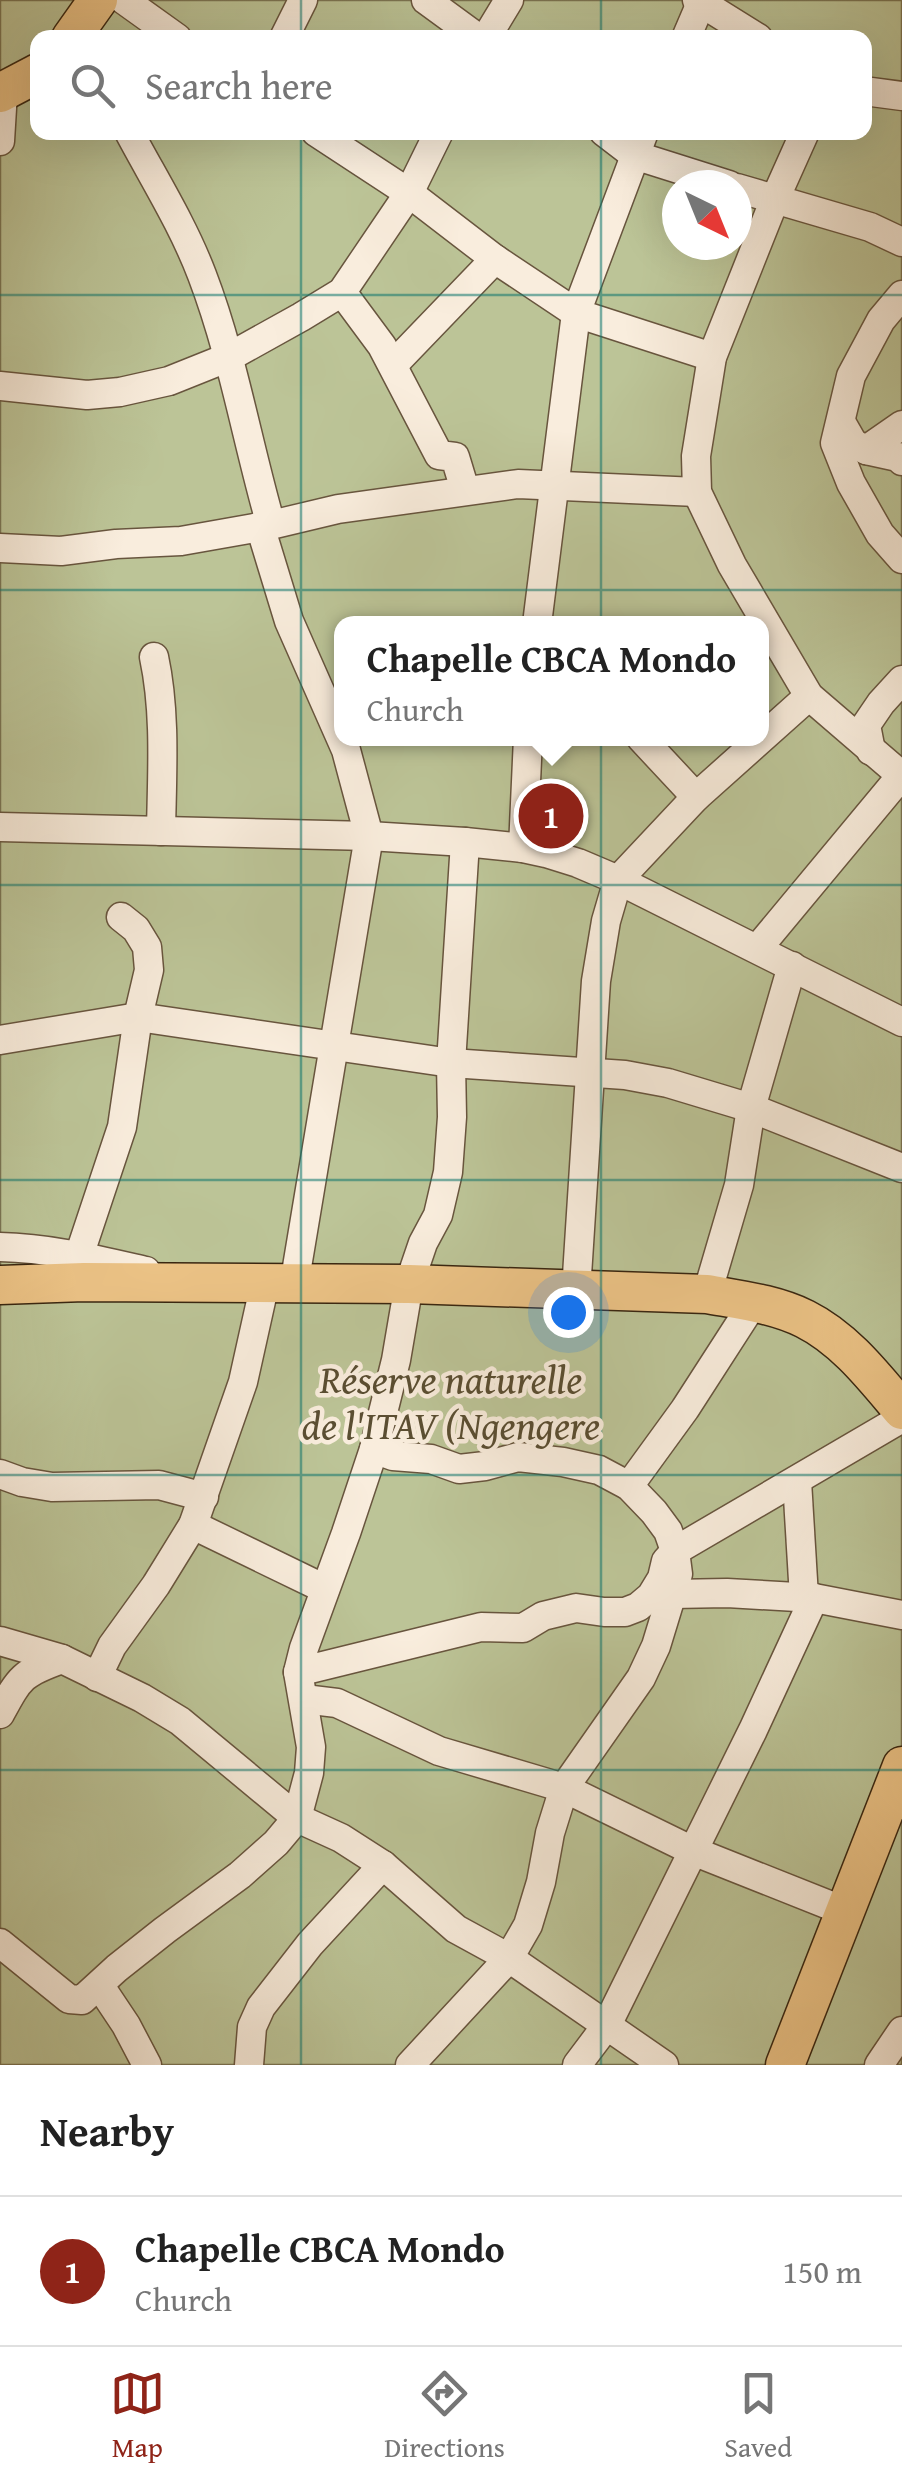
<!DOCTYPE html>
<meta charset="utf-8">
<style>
:root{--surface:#fff;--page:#f6f6f6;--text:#222;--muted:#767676;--line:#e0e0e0;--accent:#8f2418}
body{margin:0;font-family:"Gentium Book Plus",serif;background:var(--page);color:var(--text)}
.compass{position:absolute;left:662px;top:170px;width:90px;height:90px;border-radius:50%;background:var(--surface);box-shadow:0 10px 40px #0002;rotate:137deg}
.you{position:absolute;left:568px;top:1312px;width:35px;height:35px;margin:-25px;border:8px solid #fff;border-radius:50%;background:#1a73e8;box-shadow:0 0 0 15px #1a73e833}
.badge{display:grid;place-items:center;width:65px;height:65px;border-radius:50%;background:var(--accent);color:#fff;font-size:32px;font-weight:700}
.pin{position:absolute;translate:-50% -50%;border:5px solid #fff;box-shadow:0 2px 10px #0006}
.popup{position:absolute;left:334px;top:616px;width:435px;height:130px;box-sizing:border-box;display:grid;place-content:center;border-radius:20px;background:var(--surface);filter:drop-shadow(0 2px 8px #0005);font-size:32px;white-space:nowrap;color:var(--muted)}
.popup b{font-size:38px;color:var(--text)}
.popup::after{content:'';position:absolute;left:50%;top:100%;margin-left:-20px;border:20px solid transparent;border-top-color:var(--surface)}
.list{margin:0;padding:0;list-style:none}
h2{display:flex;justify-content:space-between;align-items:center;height:130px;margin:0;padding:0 40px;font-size:42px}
h2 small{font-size:32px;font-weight:400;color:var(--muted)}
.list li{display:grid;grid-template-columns:65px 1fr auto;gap:30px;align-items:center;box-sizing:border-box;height:150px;padding:0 40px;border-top:2px solid var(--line)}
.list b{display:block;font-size:38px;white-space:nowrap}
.list p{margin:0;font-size:32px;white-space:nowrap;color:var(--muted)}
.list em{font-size:32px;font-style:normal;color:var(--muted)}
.icon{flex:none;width:55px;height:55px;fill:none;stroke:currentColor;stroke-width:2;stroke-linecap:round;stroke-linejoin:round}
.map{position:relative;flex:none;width:902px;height:2065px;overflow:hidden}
.search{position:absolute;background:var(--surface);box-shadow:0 10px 40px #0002;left:30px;right:30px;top:30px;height:110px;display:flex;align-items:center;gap:25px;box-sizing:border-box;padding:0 35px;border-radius:20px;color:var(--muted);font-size:38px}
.sheet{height:280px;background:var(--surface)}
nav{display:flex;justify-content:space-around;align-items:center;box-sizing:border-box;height:140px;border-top:2px solid var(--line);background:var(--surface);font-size:28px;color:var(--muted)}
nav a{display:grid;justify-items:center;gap:5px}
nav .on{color:var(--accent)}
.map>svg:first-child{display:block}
.green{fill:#bcc497;stroke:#7a7554;stroke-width:2.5;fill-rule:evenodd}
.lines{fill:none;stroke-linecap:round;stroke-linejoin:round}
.minor-casing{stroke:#68553e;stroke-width:31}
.highway-casing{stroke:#392610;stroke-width:41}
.minor{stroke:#f9eddd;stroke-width:28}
.highway{stroke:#ebc285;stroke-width:38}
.grid{fill:none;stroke:#0f766e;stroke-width:2.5;stroke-opacity:0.55}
.labels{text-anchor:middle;stroke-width:9;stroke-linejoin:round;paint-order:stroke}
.park-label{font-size:40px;font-style:italic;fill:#5a4e32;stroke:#f9eddd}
</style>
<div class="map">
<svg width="902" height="2065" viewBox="0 0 902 2065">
<rect width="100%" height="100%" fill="#f6e3ca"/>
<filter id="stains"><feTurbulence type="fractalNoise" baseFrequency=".002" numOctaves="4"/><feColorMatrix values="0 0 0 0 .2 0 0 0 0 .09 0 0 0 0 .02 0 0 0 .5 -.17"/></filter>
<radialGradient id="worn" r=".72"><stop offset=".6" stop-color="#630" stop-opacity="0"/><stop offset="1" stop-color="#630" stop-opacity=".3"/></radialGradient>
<path class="green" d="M0,0h902v2065h-902zM38,38h826v94h-826zM677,185h60v60h-60zM341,624h420v114h-420z"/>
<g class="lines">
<defs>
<g id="minor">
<path d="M124,0l53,38"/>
<path d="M426,0l52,38"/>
<path d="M697,0l61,38"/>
<path d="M284,38l19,-38"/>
<path d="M486,38l23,-38"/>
<path d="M686,38l15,-35"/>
<path d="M864,91l38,5"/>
<path d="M129,132c25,47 54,93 73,143 31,81 45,167 69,250"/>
<path d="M316,132l93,61 86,66 81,54 136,44"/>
<path d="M604,132l30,23 95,30"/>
<path d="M805,132l-30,67 -63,158 -16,99 1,36 35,73 77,131 93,80"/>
<path d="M0,141l3,-49"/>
<path d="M737,188l133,39 32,15"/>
<path d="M342,292l40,54 57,109 16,2 10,33"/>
<path d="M902,295l-21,25 -30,56 -16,67 16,40 29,51 22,25"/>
<path d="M393,365l102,-106"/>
<path d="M0,386l87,9 33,-3 49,-11 60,-24 72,-40 41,-25 67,-99 30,-61"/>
<path d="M841,422l12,21 13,7 36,-25"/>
<path d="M866,450l32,7 4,4"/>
<path d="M260,526l29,95 57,129 23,86 -75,449"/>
<path d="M0,548l61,3 55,-7 65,-3 90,-16 67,-16 180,-25 179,8"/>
<path d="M537,624l39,-311 68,-181"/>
<path d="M154,657c12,56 8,116 7,174"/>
<path d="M641,738l55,59"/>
<path d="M871,751l-5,-26 15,-22 21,-23"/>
<path d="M0,827l369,9 96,6 58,6 23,5 32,10 40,17 284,142"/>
<path d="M523,848l5,-110"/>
<path d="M758,948l143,-172"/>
<path d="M0,1040l138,-23 313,46 174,12 43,8 83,25 151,60"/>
<path d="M0,1247c50,1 98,13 146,24"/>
<path d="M79,1256l43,-129 16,-110 11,-47 -2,-23 -11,-18 -15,-12"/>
<path d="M576,1291l20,-310 10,-60 12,-41 78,-83 113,-101"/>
<path d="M707,1294l32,-109 12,-77 41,-142"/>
<path d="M374,1449l19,7 38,3 28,10 26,-3 33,-9 45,5 36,8 30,16 25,26 14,19 7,20 3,23 -22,72 -15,32 -77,110 -14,45 -9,49 -13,43 -19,33 -99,107"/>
<path d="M0,1474l22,8 30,5 107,-2 45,12"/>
<path d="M797,1481l7,116"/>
<path d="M629,1486l56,-77 69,-107"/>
<path d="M193,1525l132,64"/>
<path d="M672,1594l55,-1 87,5 88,17"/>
<path d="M0,1641l62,18 80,39 38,23 117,97 44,20 42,27 73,64 53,29 155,107"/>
<path d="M298,1672l183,-45 42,1 20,-12 33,-8 28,4h21l13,-5 13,-11 11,-18 4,-17 9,-10 227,-133"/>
<path d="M97,1677l15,-31 44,-61 37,-60 50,-143 22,-99"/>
<path d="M304,1699l33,4 102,48 125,37 129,63 151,60"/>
<path d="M0,1714c20,-37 22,-41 62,-55"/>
<path d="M0,1943l69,56 13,1 35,-32 48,-38 75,-55 36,-32 21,-25 12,-45 2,-26 -13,-75 6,-24 42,-115 28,-84 22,-89 13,-76 14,-41 15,-28 10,-43 4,-55 -1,-54 14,-221"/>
<path d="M100,1986l26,39 21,40"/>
<path d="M249,2065l3,-38 9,-20 49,-63 73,-79"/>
<path d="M577,2065l30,-40 146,-295 61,-132"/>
<path d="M879,2065l23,-34"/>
</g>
<g id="highway">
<path d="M71,38l27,-38"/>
<path d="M0,93l38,-20"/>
<path d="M0,1285l84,-3 325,2 298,10c33,6 68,10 98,25 40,20 69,58 97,91"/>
<path d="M785,2065l117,-299"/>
</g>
</defs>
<use href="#minor" class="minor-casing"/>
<use href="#highway" class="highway-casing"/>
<use href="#minor" class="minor"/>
<use href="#highway" class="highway"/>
</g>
<path class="grid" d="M301,0v38M601,0v38M301,132v1933M601,132v1933M0,295h902M0,590h902M0,885h902M0,1180h902M0,1475h902M0,1770h902"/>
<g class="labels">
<g class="park-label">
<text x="451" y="1393">Réserve naturelle<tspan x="451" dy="46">de l'ITAV (Ngengere</tspan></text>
</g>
</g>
<rect width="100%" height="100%" filter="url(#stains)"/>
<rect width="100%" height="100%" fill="url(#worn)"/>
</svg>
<svg class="compass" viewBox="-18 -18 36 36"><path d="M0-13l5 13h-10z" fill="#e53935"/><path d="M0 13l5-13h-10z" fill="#767676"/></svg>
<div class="you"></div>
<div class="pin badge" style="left:551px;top:816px">1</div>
<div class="popup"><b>Chapelle CBCA Mondo</b>Church</div>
<div class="search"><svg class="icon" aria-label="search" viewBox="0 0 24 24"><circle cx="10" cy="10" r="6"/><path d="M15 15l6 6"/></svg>Search here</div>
</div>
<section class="sheet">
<h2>Nearby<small></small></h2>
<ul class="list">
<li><span class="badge">1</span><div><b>Chapelle CBCA Mondo</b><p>Church</p></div><em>150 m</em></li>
</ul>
</section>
<nav>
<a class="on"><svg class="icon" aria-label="map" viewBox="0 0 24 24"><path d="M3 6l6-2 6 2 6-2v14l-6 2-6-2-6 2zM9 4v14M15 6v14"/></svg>Map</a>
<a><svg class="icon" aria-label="directions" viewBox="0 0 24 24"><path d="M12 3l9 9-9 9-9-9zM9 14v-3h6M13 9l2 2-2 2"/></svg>Directions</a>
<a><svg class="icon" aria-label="saved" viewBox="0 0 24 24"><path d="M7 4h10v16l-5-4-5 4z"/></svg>Saved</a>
</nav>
